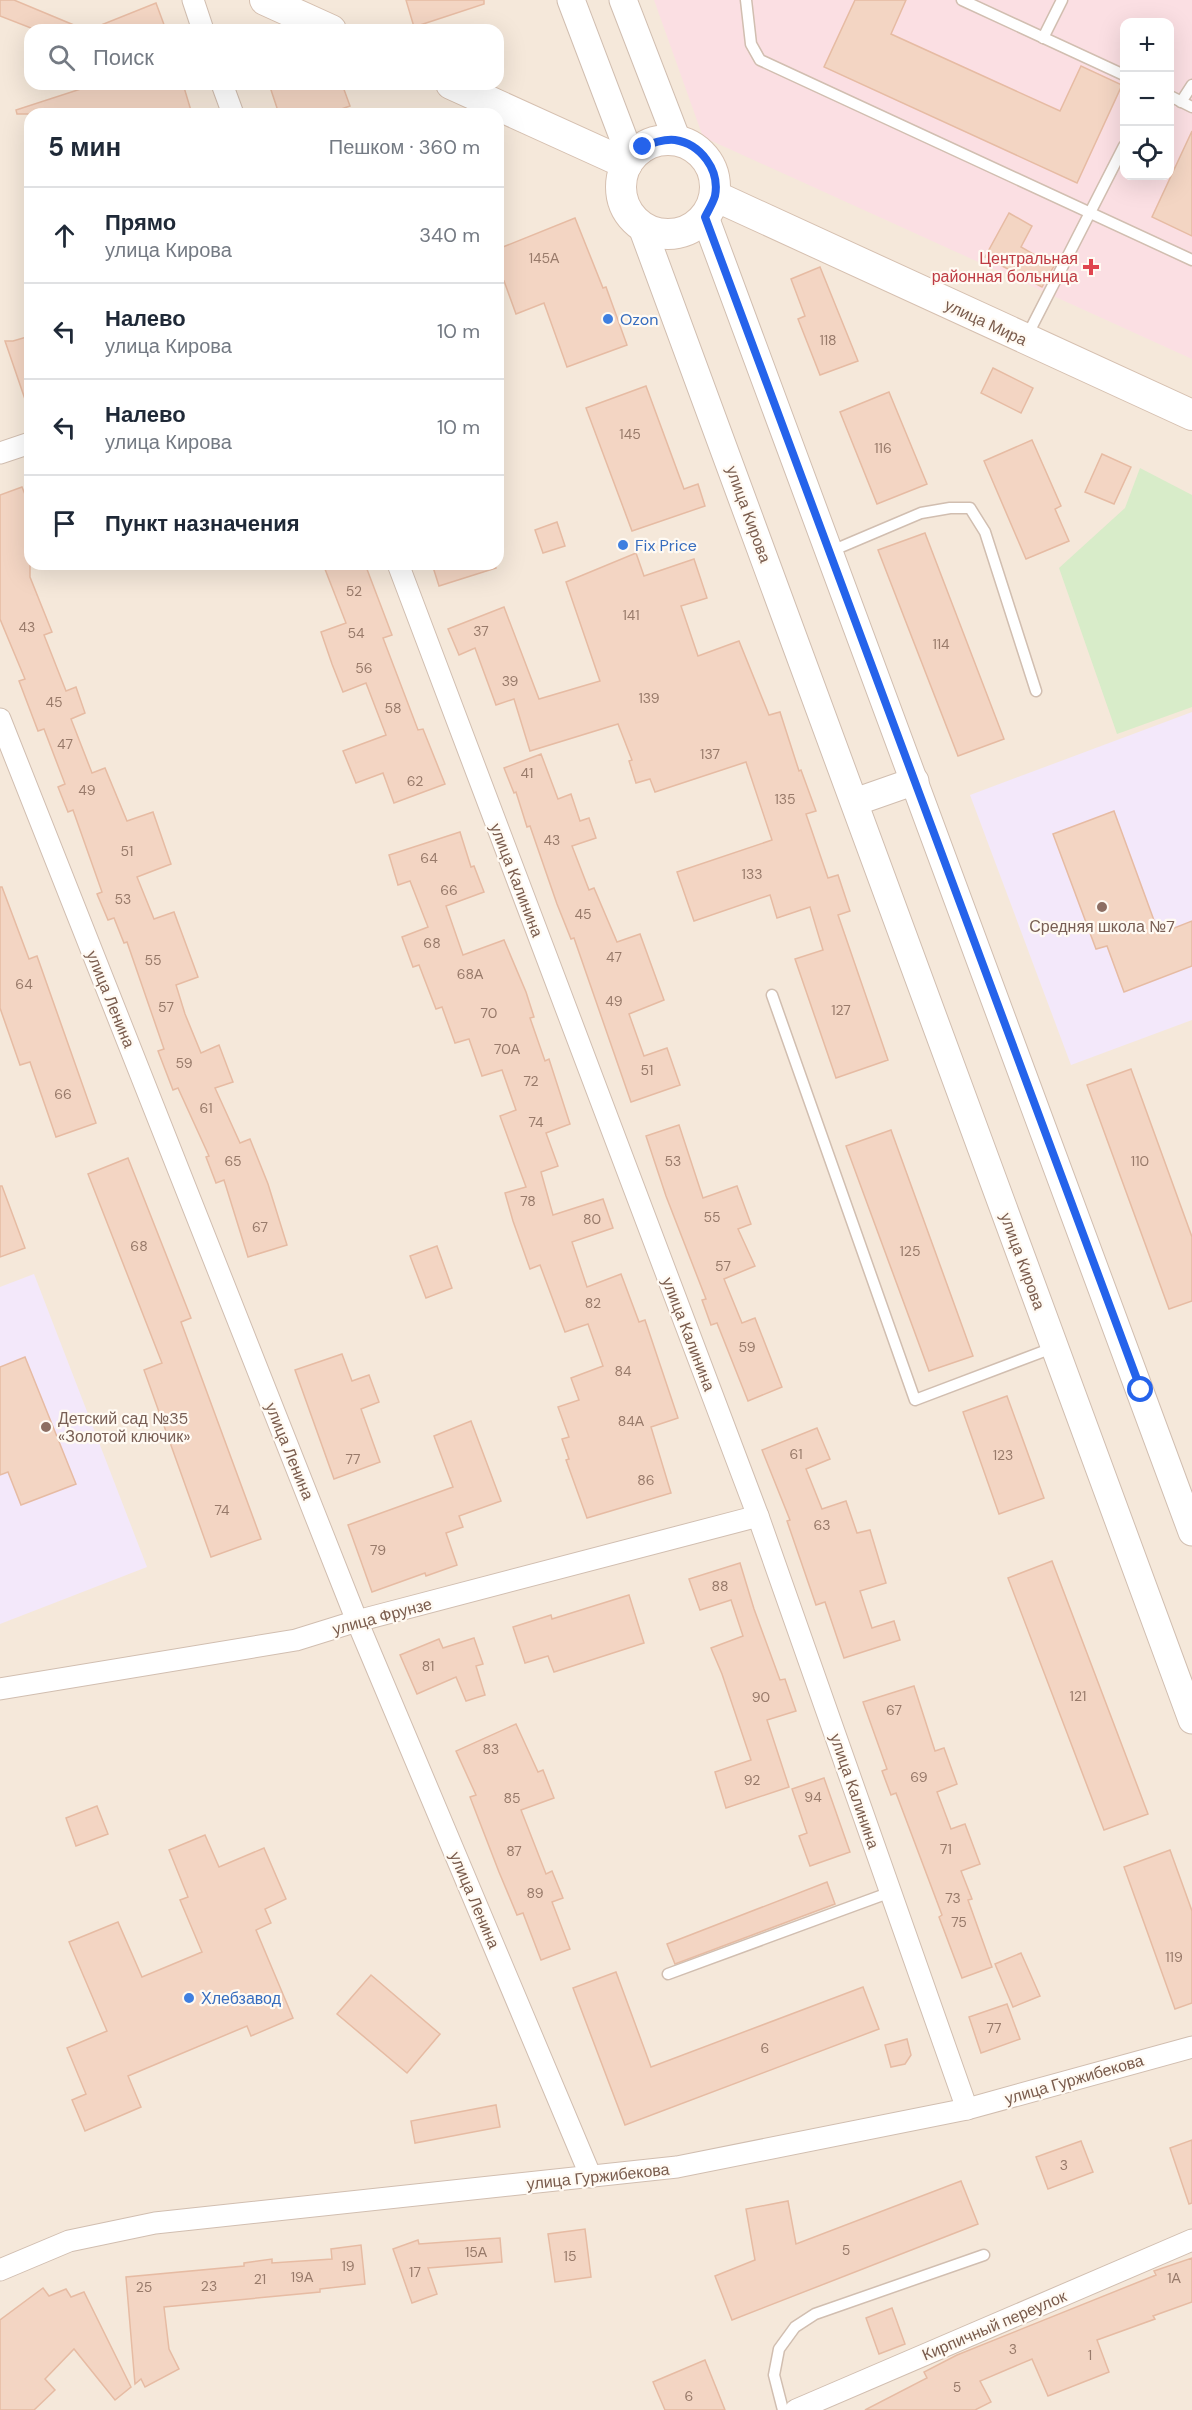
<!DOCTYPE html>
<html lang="ru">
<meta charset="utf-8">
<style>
:root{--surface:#fff;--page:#f6f6f7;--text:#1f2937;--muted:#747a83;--line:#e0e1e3}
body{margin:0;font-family:"DM Sans",sans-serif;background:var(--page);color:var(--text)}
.controls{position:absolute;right:18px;top:18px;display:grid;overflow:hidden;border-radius:12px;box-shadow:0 6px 24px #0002}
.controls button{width:54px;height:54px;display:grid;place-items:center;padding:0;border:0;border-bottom:2px solid var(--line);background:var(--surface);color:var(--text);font:30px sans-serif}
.stop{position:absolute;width:18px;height:18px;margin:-14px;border:4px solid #2563eb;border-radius:50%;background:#fff}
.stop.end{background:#2563eb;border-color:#fff;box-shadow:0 2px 6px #0008}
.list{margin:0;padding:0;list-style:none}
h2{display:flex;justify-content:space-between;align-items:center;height:78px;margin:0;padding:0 24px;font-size:26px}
h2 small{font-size:20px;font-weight:400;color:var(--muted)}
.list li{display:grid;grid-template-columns:39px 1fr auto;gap:18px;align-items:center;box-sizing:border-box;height:96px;padding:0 24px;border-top:2px solid var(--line)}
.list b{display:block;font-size:22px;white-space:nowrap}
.list p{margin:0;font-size:20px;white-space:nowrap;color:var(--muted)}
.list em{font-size:20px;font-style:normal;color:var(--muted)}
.icon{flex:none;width:33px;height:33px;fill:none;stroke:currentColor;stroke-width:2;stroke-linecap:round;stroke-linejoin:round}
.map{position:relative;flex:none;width:1192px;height:2410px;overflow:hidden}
.search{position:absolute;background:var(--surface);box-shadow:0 6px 24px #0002;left:24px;top:24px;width:480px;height:66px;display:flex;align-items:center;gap:15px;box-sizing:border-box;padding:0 21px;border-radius:18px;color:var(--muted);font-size:22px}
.panel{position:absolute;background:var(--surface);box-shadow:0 6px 24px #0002;left:24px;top:108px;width:480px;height:462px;border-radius:18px}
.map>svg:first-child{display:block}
.residential{fill:#f5e8da;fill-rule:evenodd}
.education{fill:#f3e8fa}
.medical{fill:#fbdfe3;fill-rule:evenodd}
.green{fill:#d8ecc9}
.building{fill:#f3d5c3;stroke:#e6bba3;stroke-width:1.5}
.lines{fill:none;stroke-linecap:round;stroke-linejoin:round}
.service-casing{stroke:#d1beb0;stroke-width:13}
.minor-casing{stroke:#d1beb0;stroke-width:23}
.tertiary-casing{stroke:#d1beb0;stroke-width:29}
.secondary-casing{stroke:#d6c0b0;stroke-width:32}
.service{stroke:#fff;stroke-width:10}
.minor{stroke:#fff;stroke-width:21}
.tertiary{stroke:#fff;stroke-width:27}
.secondary{stroke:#fff;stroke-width:30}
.route{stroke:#2563eb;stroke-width:8}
.health-dot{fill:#e0444e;stroke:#fffaf3;stroke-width:2}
.shop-dot{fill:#3f7fe0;stroke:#fffaf3;stroke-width:2}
.education-dot{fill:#8d6e63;stroke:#fffaf3;stroke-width:2}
.labels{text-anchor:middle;stroke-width:4.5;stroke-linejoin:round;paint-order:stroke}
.number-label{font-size:14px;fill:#987a6a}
.health-label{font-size:16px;fill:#be3a42;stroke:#fffaf3;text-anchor:end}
.shop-label{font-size:16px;fill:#366cbe;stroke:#fffaf3;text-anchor:start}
.street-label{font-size:16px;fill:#7a5c4d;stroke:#fffaf3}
.education-label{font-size:16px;fill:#785e54;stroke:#fffaf3}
</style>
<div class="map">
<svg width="1192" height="2410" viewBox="0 0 1192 2410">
<rect width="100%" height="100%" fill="#fdf6ec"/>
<path class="residential" d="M0,0h1192v2410h-1192zM1124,22h46v154h-46zM30,30h468v54h-468zM30,114h468v450h-468z"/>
<g class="education">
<path d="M1192,712v308l-121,45 -101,-270z"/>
<path d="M34,1274l113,293 -147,57v-337z"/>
</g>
<path class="medical" d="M654,0h538v359l-489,-222zM1124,22h46v154h-46z"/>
<path class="green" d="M1140,468l52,27v212l-75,27 -58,-166 66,-60z"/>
<g class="building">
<path d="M0,0h14l67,28 -1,2h-44l-36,-14z"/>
<path d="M406,0h78v4l-70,23z"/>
<path d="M855,0h51l-15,34 169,77 21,-45 41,19 -45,98 -253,-116z"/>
<path d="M156,3l10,27h-74l-1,-1z"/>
<path d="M96,84h87l9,30h-175l-1,-4z"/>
<path d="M269,84h73l8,22 -23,8h-48z"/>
<path d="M1192,131v105l-40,-19z"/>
<path d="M1009,213l23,13 -11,21 33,19 -12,21 -57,-30z"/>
<path d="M575,218l28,70 3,-1 21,58 -60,22 -23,-64 -28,11 -12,-33 -6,2v-34z"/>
<path d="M820,267l38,94 -38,14 -22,-56 7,-3 -14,-37z"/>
<path d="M30,336v68l-3,1 -22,-64h8z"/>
<path d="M993,368l40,20 -12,25 -40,-20z"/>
<path d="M646,386l38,103 14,-5 7,22 -73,25 -46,-123z"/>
<path d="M889,392l38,92 -50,20 -37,-92z"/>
<path d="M1032,440l29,66 -6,3 14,32 -43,18 -42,-98z"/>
<path d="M1102,454l29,13 -17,37 -29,-12z"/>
<path d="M22,487l8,20v70l22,55 -8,3 22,56 10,-4 9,26 -14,6 21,54 13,-5 22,53 26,-9 18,52 -34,13 17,42 20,-7 24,65 -22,8 9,29 16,39 18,-8 14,37 -18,6 25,55 10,-4 18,45 19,61 -39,12 -24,-77 -8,3 -10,-26 3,-1 -31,-68 -5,2 -15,-39 6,-2 -37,-107 -3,1 -10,-25 -6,2 -11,-26 5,-2 -29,-82 -5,2 -10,-25 7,-3 -21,-55 -6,2 -19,-50 6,-2 -25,-60v-124z"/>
<path d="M557,522l8,24 -22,7 -8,-23z"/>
<path d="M925,533l79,206 -46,17 -80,-206z"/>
<path d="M636,553l8,23 50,-17 13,39 -26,8 17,50 41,-15 30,74 11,-3 19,59 2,-1 15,41 -10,3 22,64 10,-3 12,36 -12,4 50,145 -52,18 -41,-119 28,-9 -13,-43 -33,11 -7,-23 -76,26 -17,-49 95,-32 -26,-78 -91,30 -5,-13 -14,4 -7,-22 3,-1 -14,-36 -88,27 -16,-52 -18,6 -21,-57 -16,7 -11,-26 56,-22 35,92 61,-18 -34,-99z"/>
<path d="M323,564h42l27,71 -9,3 35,92 5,-1 22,55 -51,19 -11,-30 -27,10 -13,-32 43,-16 -20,-52 -23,9 -11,-28 -11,-32 25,-9z"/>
<path d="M432,564h63l1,4 -57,18z"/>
<path d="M541,754l17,45 13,-5 9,27 9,-3 7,20 -24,8 17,44 5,-2 23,54 23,-8 24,66 -35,14 15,42 23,-8 13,37 -49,17 -57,-164 -3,1 -14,-35 -27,-78 -3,1 -11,-35 -2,1 -10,-25z"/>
<path d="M1114,811l45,123 33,-13v45l-68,26 -17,-46 -11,3 -43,-115z"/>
<path d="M460,832l11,35 3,-1 10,26 -38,14 17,49 41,-15 22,52 8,25 -4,1 15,43 4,-2 21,65 -24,9 12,33 -17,6 12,43 50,-16 10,29 -41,14 15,45 34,-13 18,48 6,-2 33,98 -27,9 20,66 -84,25 -21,-58 3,-1 -7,-20 7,-2 -11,-30 21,-7 -8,-22 32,-12 -15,-42 -23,8 -25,-67 -10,4 -17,-48 -8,-28 21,-6 -26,-71 16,-6 -14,-40 -20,6 -13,-37 -14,4 -13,-36 -6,2 -17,-44 -6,2 -11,-30 26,-10 -18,-46 -12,4 -9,-30z"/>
<path d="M0,887h2l27,72 8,-3 59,167 -40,14 -26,-75 -10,3 -20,-57z"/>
<path d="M1131,1069l61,168v64l-23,8 -82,-224z"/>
<path d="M679,1125l24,73 34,-12 14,38 -13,5 17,37 -31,13 18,44 13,-5 27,69 -34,14 -31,-78 -6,2 -9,-25 4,-1 -40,-103 -20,-60z"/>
<path d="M891,1130l82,226 -44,15 -83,-225z"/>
<path d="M128,1158l63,160 -10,4 80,217 -50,18 -67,-187 18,-7 -74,-189z"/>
<path d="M0,1186h2l23,62 -25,9z"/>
<path d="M437,1246l15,42 -26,10 -16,-42z"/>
<path d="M342,1354l10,27 17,-6 10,27 -18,7 19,53 -46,17 -39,-109z"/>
<path d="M25,1357l51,127 -55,21 -13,-33 -8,3v-108z"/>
<path d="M1007,1396l37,102 -45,16 -36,-102z"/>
<path d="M471,1421l30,80 -42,15 4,11 -17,6 11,32 -31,11 -1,-3 -53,19 -24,-67 105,-38 -19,-51z"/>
<path d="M817,1428l13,31 -24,10 16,40 24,-8 11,32 13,-3 16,53 -26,8 12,37 22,-7 6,19 -56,18 -19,-56 -9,3 -29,-84 3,-1 -28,-70z"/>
<path d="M1052,1561l96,253 -44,16 -96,-252z"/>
<path d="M740,1563l14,46 26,71 5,-1 11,32 -29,9 22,67 -63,21 -11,-36 36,-12 -29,-86 -11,-26 32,-12 -12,-36 -31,10 -11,-31z"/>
<path d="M629,1595l15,48 -90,29 -6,-16 -23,7 -12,-36 38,-12 1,4z"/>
<path d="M474,1638l9,26 -7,2 9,29 -19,6 -10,-24 -39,17 -17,-39 39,-16 4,9z"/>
<path d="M914,1686l21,65 9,-3 13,36 -20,8 14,37 14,-5 15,40 -19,7 11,28 -4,1 24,67 -30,11 -23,-61 3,-2 -46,-122 -5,2 -9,-24 5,-2 -24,-67z"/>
<path d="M516,1724l22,48 5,-2 11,28 -33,12 25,64 6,-3 11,27 -11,4 18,47 -29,11 -18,-47 -6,2 -18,-43 -29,-75 6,-2 -20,-44z"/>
<path d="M824,1778l26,74 -40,14 -11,-30 8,-3 -15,-44z"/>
<path d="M97,1806l11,28 -32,12 -10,-28z"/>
<path d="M205,1835l14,32 45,-19 22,51 -21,10 6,14 -15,7 37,88 -42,18 -4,-10 -119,50 13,31 -56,24 -13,-31 14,-6 -19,-46 40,-17 -38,-89 49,-20 24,55 60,-25 -22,-52 8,-3 -19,-47z"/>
<path d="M1170,1850l22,61v92l-17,6 -51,-142z"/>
<path d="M827,1882l8,22 -160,60 -8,-20z"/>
<path d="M1021,1953l19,43 -27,11 -18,-43z"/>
<path d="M616,1972l35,95 212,-80 16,42 -254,96 -52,-137z"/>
<path d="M371,1975l69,59 -33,39 -70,-59z"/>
<path d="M1007,2004l13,35 -39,14 -12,-36z"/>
<path d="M907,2039l4,16 -6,9 -14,3 -6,-22z"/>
<path d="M496,2105l4,22 -85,16 -4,-22z"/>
<path d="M1192,2140v63l-3,1 -19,-56z"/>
<path d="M1081,2141l12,31 -45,17 -12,-32z"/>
<path d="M961,2181l17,43 -246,96 -17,-44 40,-16 -9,-51 42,-8 8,43z"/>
<path d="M585,2229l6,48 -36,5 -7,-48z"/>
<path d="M500,2238l2,24 -74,6 9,26 -25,9 -19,-54 25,-9 1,4z"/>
<path d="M361,2245l4,39 -45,5v3l-156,15 5,42 10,20 -34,18 -4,-8 -6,5 -9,-107 118,-11v-3l28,-4v4l60,-4 -1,-10z"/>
<path d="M1192,2258v44l-39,14 2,3 -58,21 12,32 -61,24 -16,-37 -52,22 11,21 -16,8h-110l62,-32 -3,-6 33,-17 199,-80 -2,-4z"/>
<path d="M43,2288l6,8 17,-7 5,8 13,-5 47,95 -16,13 -41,-51 -29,30 10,11 -21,20h-34v-90z"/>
<path d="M892,2308l13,36 -26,10 -13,-36z"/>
<path d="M705,2360l20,50h-60l-12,-28z"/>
</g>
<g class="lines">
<defs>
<g id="service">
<path d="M746,0l5,44 9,16 432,200"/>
<path d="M962,0l162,75"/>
<path d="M1043,38l19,-38"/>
<path d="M1170,96l22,11"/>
<path d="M1181,102l11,-17"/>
<path d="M1026,338l98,-192"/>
<path d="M829,552l92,-39 29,-5h20l15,24 51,159"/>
<path d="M772,995l143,405 140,-53"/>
<path d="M668,1974l223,-82"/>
<path d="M783,2410l-9,-35 5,-26 16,-22 20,-13 169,-59"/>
</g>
<g id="minor">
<path d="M193,0l10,30"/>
<path d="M222,84l11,30"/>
<path d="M0,453l30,-10"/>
<path d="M398,564l360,952 209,593"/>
<path d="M0,719l357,902 234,556"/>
<path d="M0,1689l296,-49 61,-19 401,-105"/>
<path d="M0,2270l69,-29 86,-18 522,-56 290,-58 225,-62"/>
<path d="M796,2410l396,-170"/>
</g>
<g id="tertiary">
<path d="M571,0l60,158"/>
<path d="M623,0l54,140"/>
<path d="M705,217l487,1315"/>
<path d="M642,227l550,1493"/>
<path d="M855,802l60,-21"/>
</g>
<g id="secondary">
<path d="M265,0l66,30"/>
<path d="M451,84l176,80"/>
<circle cx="668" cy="187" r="47"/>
<path d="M715,196l477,219"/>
</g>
</defs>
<use href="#service" class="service-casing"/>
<use href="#minor" class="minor-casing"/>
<use href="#tertiary" class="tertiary-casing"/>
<use href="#secondary" class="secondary-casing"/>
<use href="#service" class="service"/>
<use href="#minor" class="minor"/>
<use href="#tertiary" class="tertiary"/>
<use href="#secondary" class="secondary"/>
</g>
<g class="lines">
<path class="route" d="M643,147c11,-5 21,-8 32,-7 26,4 45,30 40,56 -2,7 -7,15 -10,21l436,1173"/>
</g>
<path class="health-dot" d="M1088 258h6v6h6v6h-6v6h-6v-6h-6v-6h6z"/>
<g class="shop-dot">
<circle cx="608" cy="319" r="6"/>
<circle cx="623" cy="545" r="6"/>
<circle cx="189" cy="1998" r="6"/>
</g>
<g class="education-dot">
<circle cx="1102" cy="907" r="6"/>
<circle cx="46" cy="1427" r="6"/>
</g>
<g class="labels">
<g class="number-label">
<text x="544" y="263">145А</text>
<text x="828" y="345">118</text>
<text x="630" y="439">145</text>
<text x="883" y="453">116</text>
<text x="354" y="596">52</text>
<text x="631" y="620">141</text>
<text x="27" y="632">43</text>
<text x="481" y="636">37</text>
<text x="356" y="638">54</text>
<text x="941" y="649">114</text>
<text x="364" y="673">56</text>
<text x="510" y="686">39</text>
<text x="649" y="703">139</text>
<text x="54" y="707">45</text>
<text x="393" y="713">58</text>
<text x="65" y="749">47</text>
<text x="710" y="759">137</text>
<text x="527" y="778">41</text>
<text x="415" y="786">62</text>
<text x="87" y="795">49</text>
<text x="785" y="804">135</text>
<text x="552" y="845">43</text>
<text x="127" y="856">51</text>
<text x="429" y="863">64</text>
<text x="752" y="879">133</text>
<text x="449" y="895">66</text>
<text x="123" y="904">53</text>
<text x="583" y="919">45</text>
<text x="432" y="948">68</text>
<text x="614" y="962">47</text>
<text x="153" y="965">55</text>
<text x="470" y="979">68А</text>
<text x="24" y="989">64</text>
<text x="614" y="1006">49</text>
<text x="166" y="1012">57</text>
<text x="841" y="1015">127</text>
<text x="489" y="1018">70</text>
<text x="507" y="1054">70А</text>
<text x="184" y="1068">59</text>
<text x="647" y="1075">51</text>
<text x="531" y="1086">72</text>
<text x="63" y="1099">66</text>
<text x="206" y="1113">61</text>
<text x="536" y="1127">74</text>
<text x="233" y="1166">65</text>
<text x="673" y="1166">53</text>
<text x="1140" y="1166">110</text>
<text x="528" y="1206">78</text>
<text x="712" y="1222">55</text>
<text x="592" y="1224">80</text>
<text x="260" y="1232">67</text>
<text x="139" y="1251">68</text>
<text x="910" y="1256">125</text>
<text x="723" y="1271">57</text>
<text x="593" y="1308">82</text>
<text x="747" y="1352">59</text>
<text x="623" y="1376">84</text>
<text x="631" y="1426">84А</text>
<text x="796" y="1459">61</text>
<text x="1003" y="1460">123</text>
<text x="353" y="1464">77</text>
<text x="646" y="1485">86</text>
<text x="222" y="1515">74</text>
<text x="822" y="1530">63</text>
<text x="378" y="1555">79</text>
<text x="720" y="1591">88</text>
<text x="428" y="1671">81</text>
<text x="1078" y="1701">121</text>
<text x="761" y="1702">90</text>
<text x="894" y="1715">67</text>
<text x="491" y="1754">83</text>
<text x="919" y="1782">69</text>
<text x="752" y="1785">92</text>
<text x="813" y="1802">94</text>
<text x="512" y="1803">85</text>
<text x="946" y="1854">71</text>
<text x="514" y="1856">87</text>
<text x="535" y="1898">89</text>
<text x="953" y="1903">73</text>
<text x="959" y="1927">75</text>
<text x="1174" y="1962">119</text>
<text x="994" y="2033">77</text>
<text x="765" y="2053">6</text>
<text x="1064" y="2170">3</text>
<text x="846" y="2255">5</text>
<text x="476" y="2257">15А</text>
<text x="570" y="2261">15</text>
<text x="348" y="2271">19</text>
<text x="415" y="2277">17</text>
<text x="302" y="2282">19А</text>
<text x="1174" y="2283">1А</text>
<text x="260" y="2284">21</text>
<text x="209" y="2291">23</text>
<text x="144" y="2292">25</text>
<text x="1013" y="2354">3</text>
<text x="1090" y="2360">1</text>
<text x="957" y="2392">5</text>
<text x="689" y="2401">6</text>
</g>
<g class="health-label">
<text x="1078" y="264">Центральная<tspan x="1078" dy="18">районная больница</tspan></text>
</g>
<g class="shop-label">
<text x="620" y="325">Ozon</text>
<text x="635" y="551">Fix Price</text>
<text x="201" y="2004">Хлебзавод</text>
</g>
<g class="street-label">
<text transform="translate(986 322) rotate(25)" y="6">улица Мира</text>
<text transform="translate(749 514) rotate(70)" y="6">улица Кирова</text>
<text transform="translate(517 880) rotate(69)" y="6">улица Калинина</text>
<text transform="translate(111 999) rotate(68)" y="6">улица Ленина</text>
<text transform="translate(1023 1261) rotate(70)" y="6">улица Кирова</text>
<text transform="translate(689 1334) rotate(69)" y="6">улица Калинина</text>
<text transform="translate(290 1451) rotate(68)" y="6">улица Ленина</text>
<text transform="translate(382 1616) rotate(-15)" y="6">улица Фрунзе</text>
<text transform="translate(855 1791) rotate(71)" y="6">улица Калинина</text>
<text transform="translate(475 1900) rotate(67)" y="6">улица Ленина</text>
<text transform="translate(1074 2079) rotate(-16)" y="6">улица Гуржибекова</text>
<text transform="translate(598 2176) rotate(-6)" y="6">улица Гуржибекова</text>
<text transform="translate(994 2325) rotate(-23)" y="6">Кирпичный переулок</text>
</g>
<g class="education-label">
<text x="1102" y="932">Средняя школа №7</text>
<text x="58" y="1424" text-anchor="start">Детский сад №35<tspan x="58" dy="18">«Золотой ключик»</tspan></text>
</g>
</g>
</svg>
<div class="controls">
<button>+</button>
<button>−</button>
<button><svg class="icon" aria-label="locate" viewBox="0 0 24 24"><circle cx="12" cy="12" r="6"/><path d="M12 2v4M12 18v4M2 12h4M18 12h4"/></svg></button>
</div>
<div class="stop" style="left:1141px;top:1390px"></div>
<div class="stop end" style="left:643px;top:147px"></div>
<div class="search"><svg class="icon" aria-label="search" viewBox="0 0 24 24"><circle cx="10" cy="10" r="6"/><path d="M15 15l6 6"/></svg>Поиск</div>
<section class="panel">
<h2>5 мин<small>Пешком · 360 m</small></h2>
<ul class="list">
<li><svg class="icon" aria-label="ahead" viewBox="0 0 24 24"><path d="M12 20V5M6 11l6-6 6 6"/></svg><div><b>Прямо</b><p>улица Кирова</p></div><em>340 m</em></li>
<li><svg class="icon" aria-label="left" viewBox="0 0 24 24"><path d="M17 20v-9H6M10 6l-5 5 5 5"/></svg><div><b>Налево</b><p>улица Кирова</p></div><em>10 m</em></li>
<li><svg class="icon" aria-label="left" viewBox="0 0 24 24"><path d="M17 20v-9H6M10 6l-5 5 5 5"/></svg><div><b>Налево</b><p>улица Кирова</p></div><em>10 m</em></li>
<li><svg class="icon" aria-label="arrive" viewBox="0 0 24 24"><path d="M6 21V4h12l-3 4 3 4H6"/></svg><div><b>Пункт назначения</b></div></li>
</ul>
</section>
</div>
